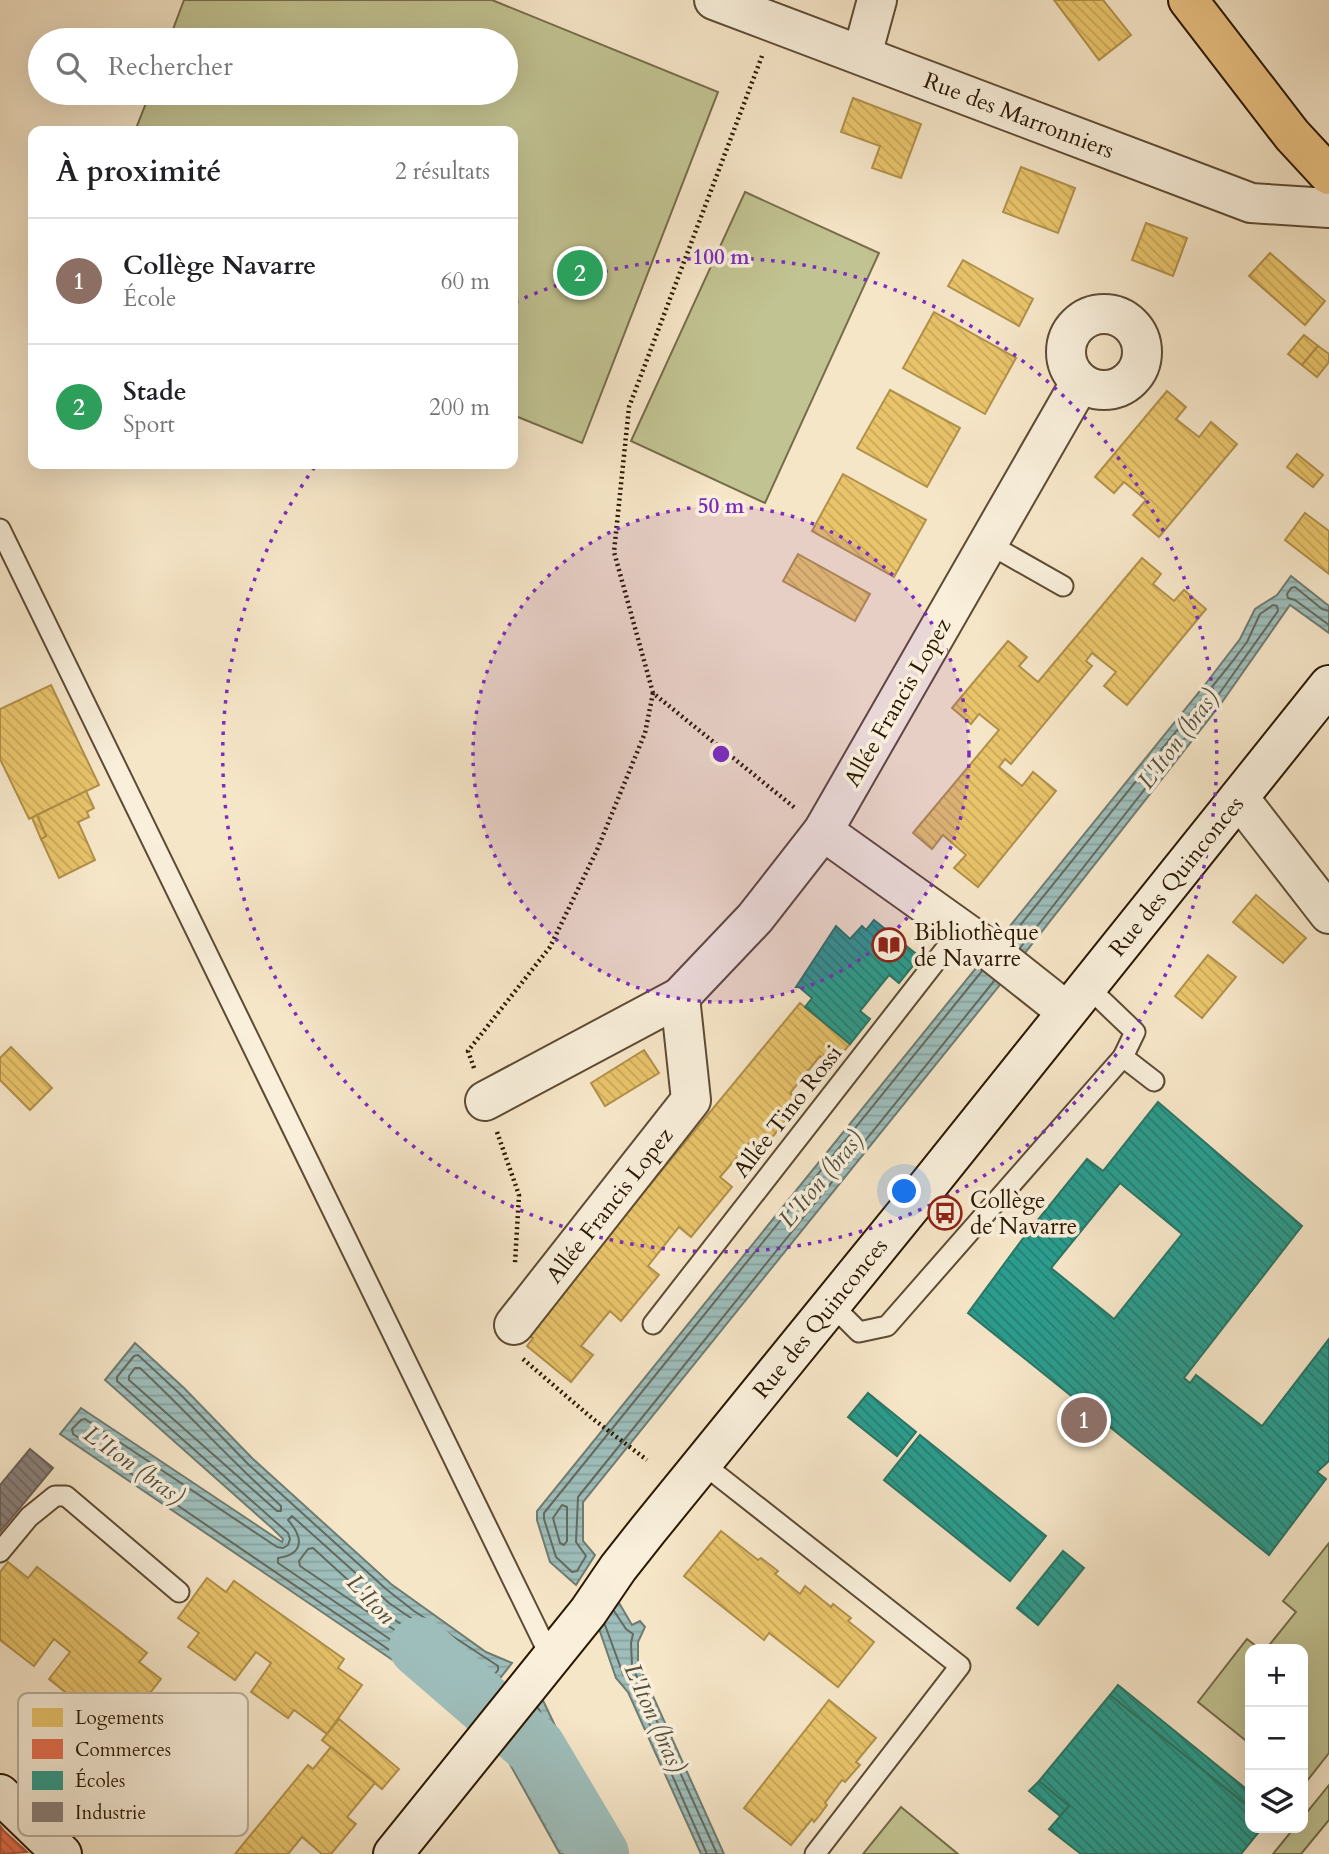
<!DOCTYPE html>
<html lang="fr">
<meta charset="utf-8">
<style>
:root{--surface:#fff;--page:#f2f2f2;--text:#202124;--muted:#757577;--line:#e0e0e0;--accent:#ea580c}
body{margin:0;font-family:Cardo,serif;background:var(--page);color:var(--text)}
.controls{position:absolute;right:21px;bottom:21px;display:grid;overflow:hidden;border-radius:14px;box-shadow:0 7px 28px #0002}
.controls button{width:63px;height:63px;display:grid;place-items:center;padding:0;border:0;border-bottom:2px solid var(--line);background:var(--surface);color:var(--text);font:35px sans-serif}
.you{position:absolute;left:905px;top:1192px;width:24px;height:24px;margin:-18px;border:5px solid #fff;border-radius:50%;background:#1a73e8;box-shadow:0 0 0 10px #1a73e833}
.badge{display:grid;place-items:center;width:46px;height:46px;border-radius:50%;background:var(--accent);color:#fff;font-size:23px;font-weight:700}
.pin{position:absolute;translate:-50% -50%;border:4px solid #fff;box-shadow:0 2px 7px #0006}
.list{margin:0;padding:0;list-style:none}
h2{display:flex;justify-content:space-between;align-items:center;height:91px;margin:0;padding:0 28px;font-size:30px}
h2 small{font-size:23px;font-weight:400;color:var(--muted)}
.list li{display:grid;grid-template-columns:46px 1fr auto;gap:21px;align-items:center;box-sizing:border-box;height:126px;padding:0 28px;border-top:2px solid var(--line)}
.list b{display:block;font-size:26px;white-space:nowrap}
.list p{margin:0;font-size:23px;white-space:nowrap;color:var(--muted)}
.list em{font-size:23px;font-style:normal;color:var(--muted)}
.icon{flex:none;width:38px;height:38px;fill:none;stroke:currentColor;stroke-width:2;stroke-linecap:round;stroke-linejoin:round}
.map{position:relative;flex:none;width:1329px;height:1854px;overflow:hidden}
.search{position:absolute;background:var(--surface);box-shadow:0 7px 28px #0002;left:28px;top:28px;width:490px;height:77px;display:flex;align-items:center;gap:18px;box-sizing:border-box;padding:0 24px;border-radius:38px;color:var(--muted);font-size:26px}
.panel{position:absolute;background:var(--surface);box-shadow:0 7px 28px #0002;left:28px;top:126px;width:490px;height:343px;border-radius:14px}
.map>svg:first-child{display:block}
.grass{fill:#c2c392;stroke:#766d4a;stroke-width:2}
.water{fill:url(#water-rules);stroke:#707b71;stroke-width:2}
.homes{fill:url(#homes-back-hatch);stroke:#b0904a;stroke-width:2}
.shops{fill:url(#shops-back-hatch);stroke:#ae5539;stroke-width:2}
.schools{fill:url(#schools-back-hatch);stroke:#2a7564;stroke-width:2;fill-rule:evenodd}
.industry{fill:url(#industry-back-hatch);stroke:#6d6157;stroke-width:2}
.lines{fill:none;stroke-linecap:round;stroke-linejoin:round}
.shore{stroke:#646a5e;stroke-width:2}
.river{stroke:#9ebebb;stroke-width:60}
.lane-casing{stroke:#5d4b33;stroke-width:23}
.street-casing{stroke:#5d4b33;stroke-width:42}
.secondary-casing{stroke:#2a1701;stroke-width:42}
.primary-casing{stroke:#2a1701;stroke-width:42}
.path{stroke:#2a1701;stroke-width:4.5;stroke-dasharray:2 3.5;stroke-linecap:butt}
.lane{stroke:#f9efdb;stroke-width:19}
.street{stroke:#f9efdb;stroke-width:38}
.secondary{stroke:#f9efdb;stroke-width:38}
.primary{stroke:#ebc384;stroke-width:38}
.ring{fill:none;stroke:#7b2cbf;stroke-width:3.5;stroke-dasharray:3.5 7}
.labels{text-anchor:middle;stroke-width:7;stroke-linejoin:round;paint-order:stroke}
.street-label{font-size:23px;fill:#2a1701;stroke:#f9efdb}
.poi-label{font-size:23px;fill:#2a1701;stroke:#f9efdb;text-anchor:start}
.water-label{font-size:24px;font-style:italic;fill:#535142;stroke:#f9efdb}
.key{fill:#f9efdb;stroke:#bbae9a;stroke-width:2}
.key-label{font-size:19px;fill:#2a1701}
.centre{fill:#7b2cbf;stroke:#f9efdb;stroke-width:3.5}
.ring-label{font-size:21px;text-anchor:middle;font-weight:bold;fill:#7b2cbf;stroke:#f9efdb;stroke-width:7;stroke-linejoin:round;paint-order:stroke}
</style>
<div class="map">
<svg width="1329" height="1854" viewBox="0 0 1329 1854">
<defs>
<pattern id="water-rules" width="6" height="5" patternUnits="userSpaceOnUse" patternTransform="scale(1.75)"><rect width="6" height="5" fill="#9ebebb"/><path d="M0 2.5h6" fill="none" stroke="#88a39f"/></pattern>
<pattern id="homes-back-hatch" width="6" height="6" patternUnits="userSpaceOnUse" patternTransform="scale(1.75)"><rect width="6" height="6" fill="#e9c46a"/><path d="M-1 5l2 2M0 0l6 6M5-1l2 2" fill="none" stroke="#c8a85a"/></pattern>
<pattern id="shops-back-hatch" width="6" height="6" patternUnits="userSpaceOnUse" patternTransform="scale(1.75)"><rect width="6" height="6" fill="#e76f51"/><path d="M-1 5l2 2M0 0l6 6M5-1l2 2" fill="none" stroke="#bb5a41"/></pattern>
<pattern id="schools-back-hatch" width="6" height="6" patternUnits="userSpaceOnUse" patternTransform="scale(1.75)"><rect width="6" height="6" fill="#2a9d8f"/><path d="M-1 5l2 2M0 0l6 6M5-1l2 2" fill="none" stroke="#247f72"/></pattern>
<pattern id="industry-back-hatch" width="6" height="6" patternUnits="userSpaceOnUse" patternTransform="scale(1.75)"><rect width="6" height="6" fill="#8a817c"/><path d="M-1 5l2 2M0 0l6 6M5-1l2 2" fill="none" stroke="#716963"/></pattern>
</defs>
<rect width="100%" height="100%" fill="#f6e6c8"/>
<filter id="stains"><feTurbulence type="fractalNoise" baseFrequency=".00286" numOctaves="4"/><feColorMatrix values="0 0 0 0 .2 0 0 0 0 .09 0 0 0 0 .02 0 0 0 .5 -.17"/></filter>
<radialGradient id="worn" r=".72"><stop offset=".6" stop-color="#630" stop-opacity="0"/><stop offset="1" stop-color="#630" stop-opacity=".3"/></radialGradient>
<g class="grass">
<path d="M184,0h308l226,92 -136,351 -69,-28v-284h-378l15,-38h356v-53h-337z"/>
<path d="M745,192l134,61 -114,250 -134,-62z"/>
<path d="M1329,1543v210l-26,33v-137h-37l30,-37 -13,-11z"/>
<path d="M1247,1639l13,10h-10v95l-52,-42z"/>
<path d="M1329,1785v35l-28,34h-28l21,-26h9v-11z"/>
<path d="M901,1807l57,47h-95z"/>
</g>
<g class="water">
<path d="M1291,576l38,30v27l-39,-28 -70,100 -221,281 -416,516v39l12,14 -19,30 -26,-23 -13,-42v-9l667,-825 36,-47 15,-30 22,-14z"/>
<path d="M135,1343l49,45 68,70 139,126 95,68 26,11 -40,51 -412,-280 21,-26 201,134 1,-3 -10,-10 -168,-149z"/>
<path d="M615,1596l17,29 8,-4 5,6 -7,15v21l86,191h-23l-73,-162 -12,-14 -19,-55z"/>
<path d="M538,1690l51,107 32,57h-61l-63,-113z"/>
</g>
<g class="homes">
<path d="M1054,0h49l28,35 -32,25z"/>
<path d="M853,98l68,26 -20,54 -29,-10 8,-22 -39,-14z"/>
<path d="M1021,167l54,21 -17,45 -55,-21z"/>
<path d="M1146,223l41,15 -14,38 -41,-16z"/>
<path d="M1270,253l55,48 -20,24 -56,-49z"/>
<path d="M963,260l70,39 -14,27 -71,-40z"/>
<path d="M934,312l82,46 -31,56 -82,-46z"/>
<path d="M1304,335l14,11 -16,19 -14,-11z"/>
<path d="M1318,346l11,8v8l-12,15 -15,-12z"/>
<path d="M890,390l70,38 -33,59 -70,-39z"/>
<path d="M1167,391l19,16 -10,12 23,18 12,-15 26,22 -78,93 -26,-22 13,-15 -22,-18 -10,11 -19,-16z"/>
<path d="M1297,454l26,21 -10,12 -26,-20z"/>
<path d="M843,474l83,46 -32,57 -82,-46z"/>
<path d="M1305,513l24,18v43l-44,-34z"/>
<path d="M798,554l72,40 -15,27 -72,-40z"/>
<path d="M1142,558l19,16 -8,10 21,17 10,-11 22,19 -79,96 -23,-19 12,-14 -24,-19 -6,8 6,5 -81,98 -6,-5 -6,8 23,19 11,-14 23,19 -78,96 -24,-19 12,-13 -23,-20 -11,14 -19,-16 86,-103 -20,-16 -8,10 -19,-16 56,-67 19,16 -8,9 19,16z"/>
<path d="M51,685l48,100 -70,34 -29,-60v-50z"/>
<path d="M86,791l8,17 -7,4 2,5 -11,5 17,38 -36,18 -18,-39 5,-3 -9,-21z"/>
<path d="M37,815l9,21 -5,3 -9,-21z"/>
<path d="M1256,895l50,43 -23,25 -50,-41z"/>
<path d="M1208,955l28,22 -34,41 -27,-22z"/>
<path d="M800,1003l50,41 -19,22 -11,-10 -30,37 11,9 -40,49 -11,-9 -30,35 12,10 -41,50 -12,-10 -31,39 11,9 -38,46 -11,-10 -29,35 12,9 -22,27 -44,-36 6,-8 -6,-4z"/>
<path d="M11,1047l41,41 -22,22 -30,-30v-22z"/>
<path d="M644,1050l15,23 -54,33 -14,-23z"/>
<path d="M721,1531l37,29 3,-2 17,13 -3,3 25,20 5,-8 26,21 2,-3 18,14 -3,3 26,21 -36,45 -69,-54 -5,7 -80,-64z"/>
<path d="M8,1562l20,16 9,-11 110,86 -8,9 22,17 -38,48 -34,-26 -5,6 -35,-28 21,-27 -16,-13 -20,27 -34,-26v-68z"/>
<path d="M207,1578l19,14 8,-11 110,78 -6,9 24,17 -35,49 -33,-24 -6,8 -37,-26 20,-29 -15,-11 -21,28 -47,-33 11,-14 -21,-15z"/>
<path d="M829,1700l47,38 -20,24 4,3 -15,17 -3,-2 -17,23 2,2 -8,11 -5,6 -2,-3 -21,26 -47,-37z"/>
<path d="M339,1719l60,50 -17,20 -60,-49z"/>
<path d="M331,1747l44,36 -28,34 9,7 -25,30h-9l-20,-17 -14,17h-53l73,-89 5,4z"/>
</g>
<path class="shops" d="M1,1827l3,4 23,21 -27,2z"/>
<g class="schools">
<path d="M874,920l46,37 -21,26 -10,-8 -29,36 10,8 -20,25 -45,-37 7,-9 -13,-11h-3l40,-61 14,13 12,-13 4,4z"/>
<path d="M1158,1102l144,124 -118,152 6,5 6,-8 66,51 67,-87v122l-12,11 9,7 -57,76 -301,-242 56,-76 63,-78 16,12zM1120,1183l62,51 -68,85 -63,-51z"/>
<path d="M868,1393l48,39 -19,24 -49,-39z"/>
<path d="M920,1435l126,101 -36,45 -126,-101z"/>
<path d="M1063,1551l21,17 -46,57 -21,-17z"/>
<path d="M1118,1685l132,107v16l-140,-113z"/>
<path d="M1110,1695l140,113v20h12l-21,26h-160l-32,-25 20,-23 -30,-25z"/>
<path d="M1039,1781l30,25 -9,10 -31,-25z"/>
</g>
<path class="industry" d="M30,1449l23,19 -53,64v-47z"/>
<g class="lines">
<g class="shore">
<path d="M1329,611l-7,-2 -27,-22 -4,1 -4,6 1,4 7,2 34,25"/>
<path d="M1009,939l223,-277 15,-20 13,-28 13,-9 4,1 1,5 -64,90 -194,247"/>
<path d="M982,971l-438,542v6l12,38 16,15 5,-1 9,-15 -10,-14 2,-45 416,-516"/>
<path d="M138,1355l41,38 69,71 138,125 28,22 84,55v4l-26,33h-5l-394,-269 -1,-5 9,-9 4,-1 192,128 6,1 5,-3 2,-6 -2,-6 -171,-152v-4l17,-21z"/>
<path d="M135,1368h5c48,45 92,94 141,138v5h-4l-148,-131v-4z"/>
<path d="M562,1505l5,2v34l-3,4 -4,-2 -7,-25z"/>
<path d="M292,1516l97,87 95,65 1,5 -15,18h-4l-188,-128v-5c27,-4 25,-21 10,-38z"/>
<path d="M313,1548l70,64 66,44 20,15 -1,5 -4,1 -164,-111 -1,-5 9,-12z"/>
<path d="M614,1611l12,18 7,5 -2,9 1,23 85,188"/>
<path d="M605,1625l18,49 11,15 73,165"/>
<path d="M538,1708l45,92 30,54"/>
<path d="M508,1745l56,103 1,6"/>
<path d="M574,1854l-2,-10 -55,-101 15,-20 4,2 39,79 28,50"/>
</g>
<path class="river" d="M419,1647l117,101 63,106"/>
<defs>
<g id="lane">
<path d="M0,529l551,1129"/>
<path d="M989,544l74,42"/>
<path d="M1123,1057l31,24"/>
<path d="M831,1304l28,28 28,-6 236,-269 12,-25 -47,-45"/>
<path d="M653,1324l308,-395"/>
<path d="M702,1463l258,203 -145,188"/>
<path d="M0,1552l29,-35 26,-21h11l113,96"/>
</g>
<g id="street">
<path d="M714,0l537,203 78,5"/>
<path d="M862,55l15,-55"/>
<circle cx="1104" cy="352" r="38"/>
<path d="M1239,798l90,116"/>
<path d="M823,831l161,115 82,65"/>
<path d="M485,1101l195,-104 75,-79 68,-87 257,-448"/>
<path d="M514,1325l177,-225 -11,-103"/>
</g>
<g id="secondary">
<path d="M0,1794l62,60"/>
<path d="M393,1854l195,-242 30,-44 30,-38 274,-337 407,-508"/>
</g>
<path id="primary" d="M1188,0l104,135 37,40"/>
</defs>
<use href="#lane" class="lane-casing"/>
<use href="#street" class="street-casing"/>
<use href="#secondary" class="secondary-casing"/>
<use href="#primary" class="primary-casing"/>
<g class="path">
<path d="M653,693l-39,-141 15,-145 133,-351"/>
<path d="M474,1068l-6,-17 82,-104 47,-97 48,-117 8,-40 142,115"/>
<path d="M497,1132l22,63 -4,68"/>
<path d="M523,1359l70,60 54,41"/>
</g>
<use href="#lane" class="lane"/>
<use href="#street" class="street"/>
<use href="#secondary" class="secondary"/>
<use href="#primary" class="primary"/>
</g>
<circle cx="721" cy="754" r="248" fill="#7b2cbf" fill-opacity=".12"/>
<g class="ring">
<circle cx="721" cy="754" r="248"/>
<path d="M515 302A497 497 0 1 1 316 465"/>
</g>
<defs>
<symbol id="library-ring" viewBox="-11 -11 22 22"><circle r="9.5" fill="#f9efdb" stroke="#8f2418" stroke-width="1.5"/><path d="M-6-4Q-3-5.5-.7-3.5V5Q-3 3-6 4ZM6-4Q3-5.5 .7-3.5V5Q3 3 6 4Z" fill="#8f2418"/></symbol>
<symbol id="bus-ring" viewBox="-11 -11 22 22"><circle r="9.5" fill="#f9efdb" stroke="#8f2418" stroke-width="1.5"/><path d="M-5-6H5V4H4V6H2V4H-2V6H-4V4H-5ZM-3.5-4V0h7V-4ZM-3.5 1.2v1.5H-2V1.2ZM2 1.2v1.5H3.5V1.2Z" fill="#8f2418"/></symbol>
</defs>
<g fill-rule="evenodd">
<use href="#library-ring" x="870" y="926" width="38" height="38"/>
<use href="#bus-ring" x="926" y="1194" width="38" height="38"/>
</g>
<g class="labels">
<g class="street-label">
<text transform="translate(1019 115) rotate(21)" y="8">Rue des Marronniers</text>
<text transform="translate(897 702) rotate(-60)" y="8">Allée Francis Lopez</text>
<text transform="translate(1176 876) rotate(-51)" y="8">Rue des Quinconces</text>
<text transform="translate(787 1111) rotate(-52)" y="8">Allée Tino Rossi</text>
<text transform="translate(609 1205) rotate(-52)" y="8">Allée Francis Lopez</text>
<text transform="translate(820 1318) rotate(-51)" y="8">Rue des Quinconces</text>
</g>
<g class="poi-label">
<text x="914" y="940">Bibliothèque<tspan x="914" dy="26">de Navarre</tspan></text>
<text x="970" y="1208">Collège<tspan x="970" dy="26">de Navarre</tspan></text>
</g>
<g class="water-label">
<text transform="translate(1178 739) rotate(-53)" y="8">L'Iton (bras)</text>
<text transform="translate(821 1179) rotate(-50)" y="8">L'Iton (bras)</text>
<text transform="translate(134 1465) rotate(36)" y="8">L'Iton (bras)</text>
<text transform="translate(371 1599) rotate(47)" y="8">L'Iton</text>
<text transform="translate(655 1718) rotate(66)" y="8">L'Iton (bras)</text>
</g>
</g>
<rect x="18" y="1693" width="230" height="143" rx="10" class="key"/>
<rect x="32" y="1708" width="31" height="19" fill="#e9c46a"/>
<rect x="32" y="1739" width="31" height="20" fill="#e76f51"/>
<rect x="32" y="1771" width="31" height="19" fill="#2a9d8f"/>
<rect x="32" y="1802" width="31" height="20" fill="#8a817c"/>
<g class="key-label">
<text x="75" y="1724">Logements</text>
<text x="75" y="1756">Commerces</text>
<text x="75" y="1787">Écoles</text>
<text x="75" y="1819">Industrie</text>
</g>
<circle cx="721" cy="754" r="10" class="centre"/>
<g class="ring-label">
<text x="721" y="264">100 m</text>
<text x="721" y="513">50 m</text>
</g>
<rect width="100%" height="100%" filter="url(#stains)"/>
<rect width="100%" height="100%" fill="url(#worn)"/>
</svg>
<div class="controls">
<button>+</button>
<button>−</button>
<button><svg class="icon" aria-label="layers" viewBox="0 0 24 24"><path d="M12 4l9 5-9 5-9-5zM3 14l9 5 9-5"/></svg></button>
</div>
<div class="you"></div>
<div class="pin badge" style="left:1084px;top:1420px;background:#8d6e63">1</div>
<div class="pin badge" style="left:580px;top:273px;background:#2e9e5b">2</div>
<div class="search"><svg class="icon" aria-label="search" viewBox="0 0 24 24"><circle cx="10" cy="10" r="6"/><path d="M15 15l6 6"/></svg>Rechercher</div>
<section class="panel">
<h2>À proximité<small>2 résultats</small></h2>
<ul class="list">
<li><span class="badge" style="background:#8d6e63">1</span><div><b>Collège Navarre</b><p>École</p></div><em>60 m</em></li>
<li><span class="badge" style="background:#2e9e5b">2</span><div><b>Stade</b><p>Sport</p></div><em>200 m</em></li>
</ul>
</section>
</div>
